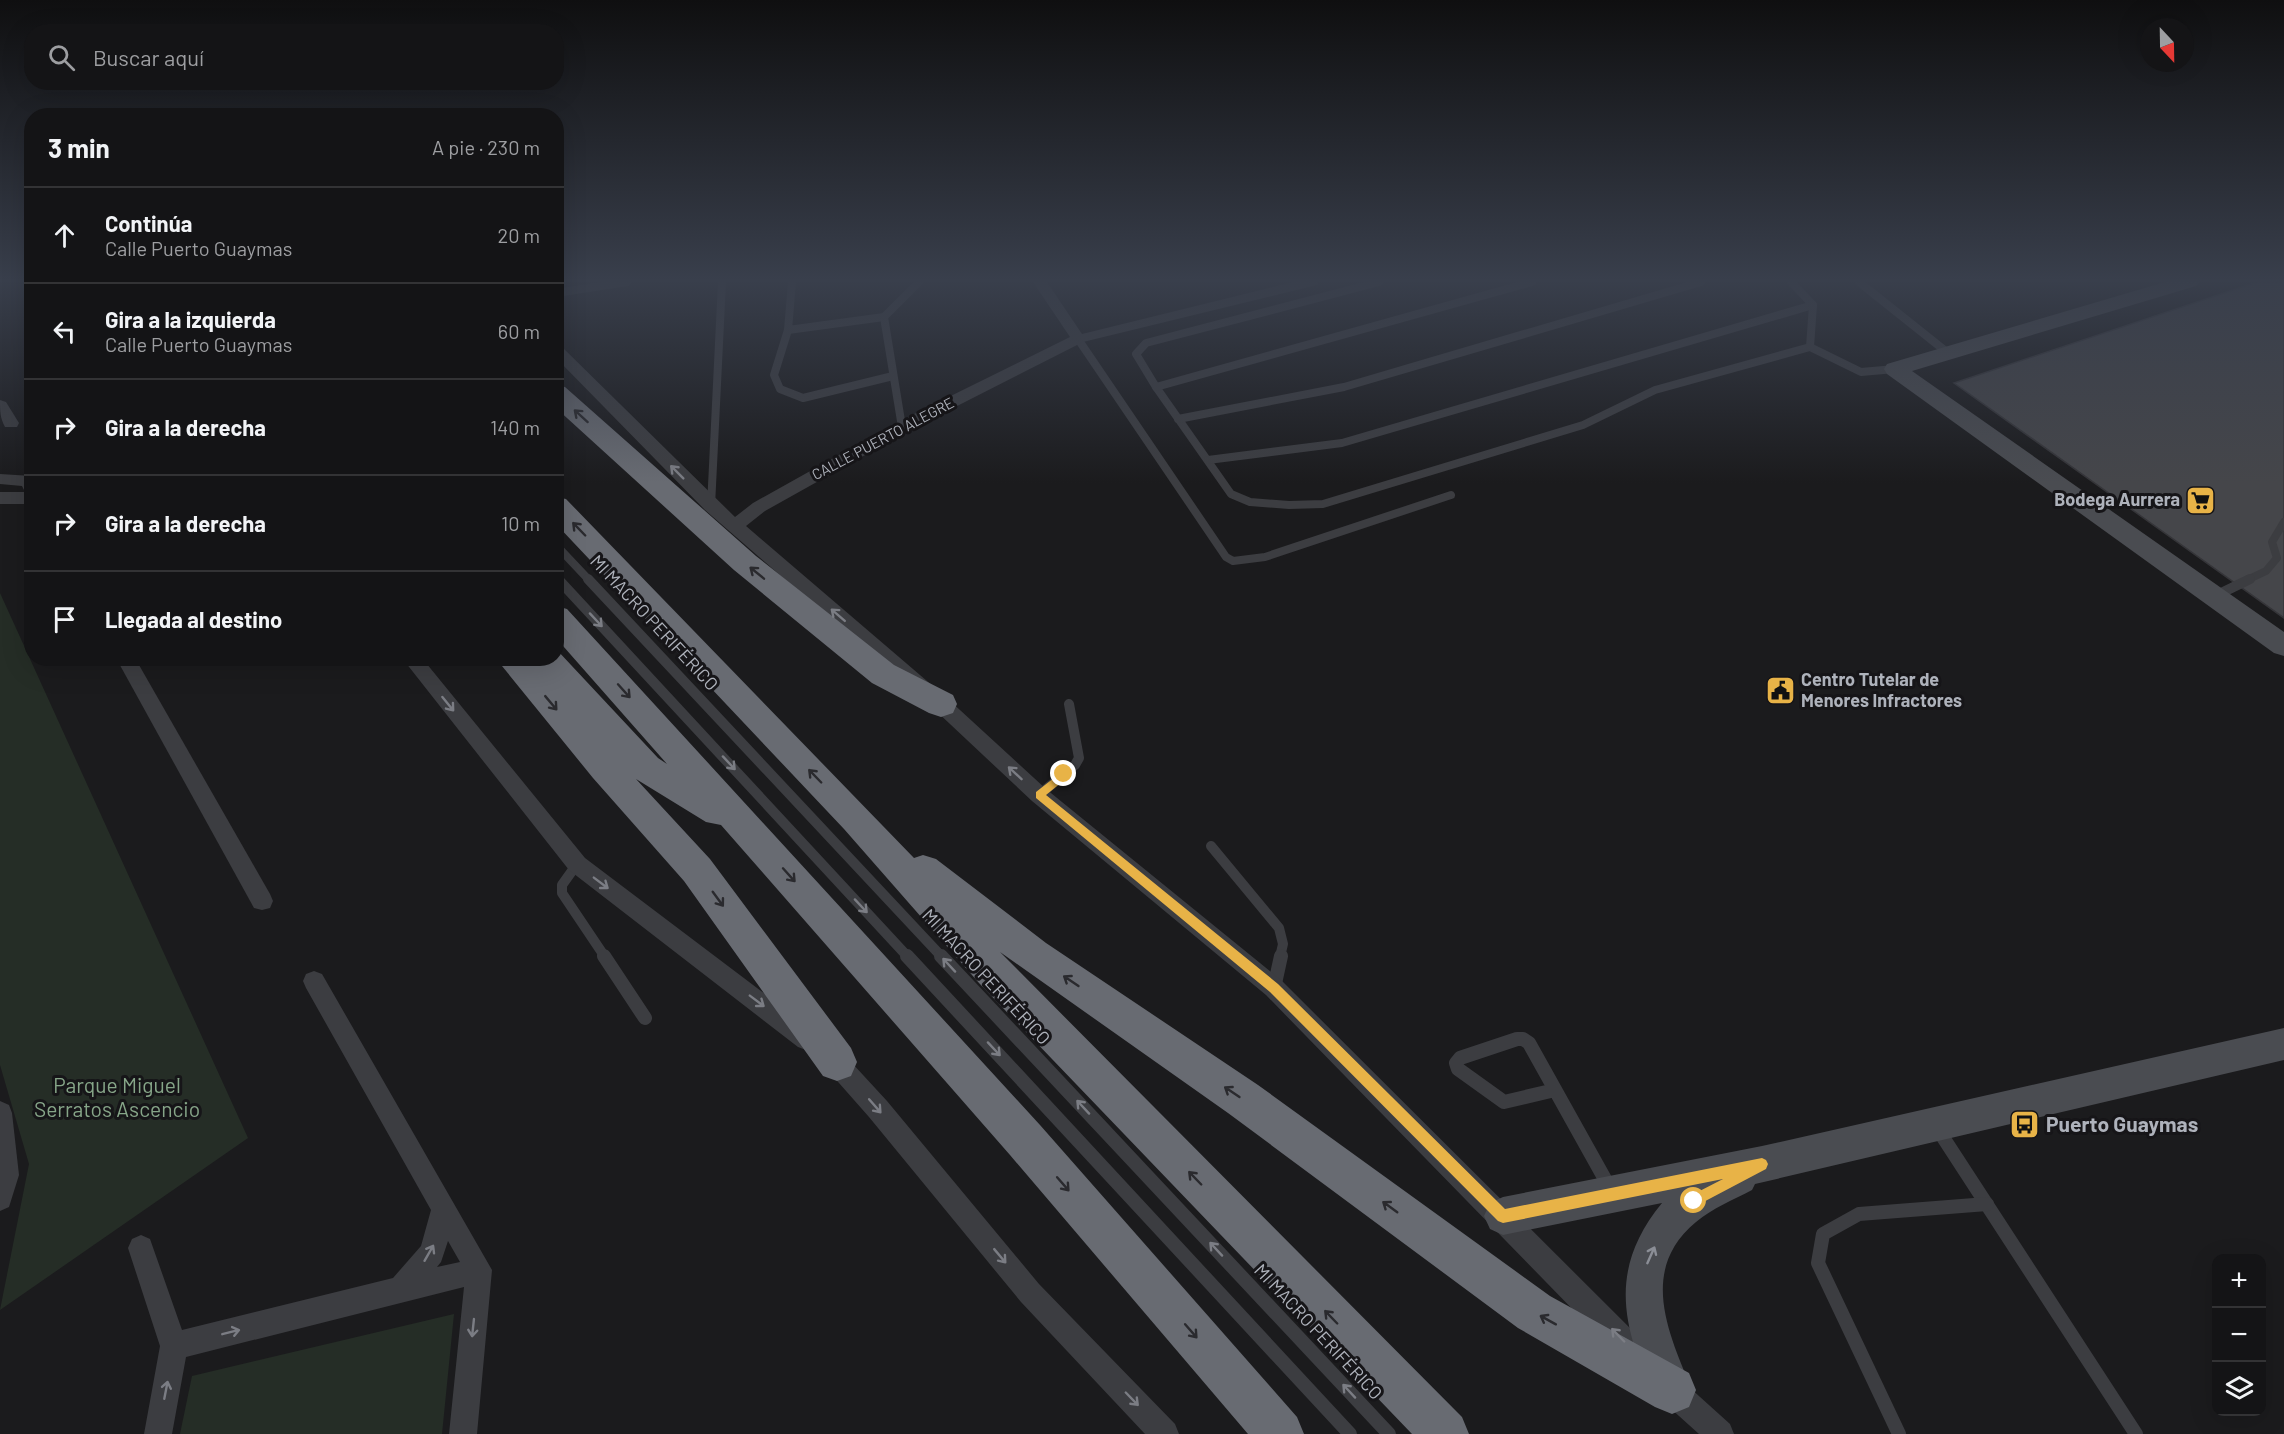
<!DOCTYPE html>
<html lang="es">
<meta charset="utf-8">
<style>
:root{--surface:#141416;--page:#1d1d1f;--text:#f1f3f6;--muted:#9d9ea1;--line:#333335}
body{margin:0;font-family:Barlow,sans-serif;background:var(--page);color:var(--text)}
.controls{position:absolute;right:18px;bottom:18px;display:grid;overflow:hidden;border-radius:12px;box-shadow:0 6px 24px #0002}
.controls button{width:54px;height:54px;display:grid;place-items:center;padding:0;border:0;border-bottom:2px solid var(--line);background:var(--surface);color:var(--text);font:30px sans-serif}
.compass{position:absolute;left:2140px;top:18px;width:54px;height:54px;border-radius:50%;background:var(--surface);box-shadow:0 6px 24px #0002;rotate:158deg}
.stop{position:absolute;width:18px;height:18px;margin:-14px;border:4px solid #e8b347;border-radius:50%;background:#fff}
.stop.end{background:#e8b347;border-color:#fff;box-shadow:0 2px 6px #0008}
.list{margin:0;padding:0;list-style:none}
h2{display:flex;justify-content:space-between;align-items:center;height:78px;margin:0;padding:0 24px;font-size:26px}
h2 small{font-size:20px;font-weight:400;color:var(--muted)}
.list li{display:grid;grid-template-columns:39px 1fr auto;gap:18px;align-items:center;box-sizing:border-box;height:96px;padding:0 24px;border-top:2px solid var(--line)}
.list b{display:block;font-size:22px;white-space:nowrap}
.list p{margin:0;font-size:20px;white-space:nowrap;color:var(--muted)}
.list em{font-size:20px;font-style:normal;color:var(--muted)}
.icon{flex:none;width:33px;height:33px;fill:none;stroke:currentColor;stroke-width:2;stroke-linecap:round;stroke-linejoin:round}
.map{position:relative;flex:none;width:2284px;height:1434px;overflow:hidden}
.search{position:absolute;background:var(--surface);box-shadow:0 6px 24px #0002;left:24px;top:24px;width:540px;height:66px;display:flex;align-items:center;gap:15px;box-sizing:border-box;padding:0 21px;border-radius:24px;color:var(--muted);font-size:22px}
.panel{position:absolute;background:var(--surface);box-shadow:0 6px 24px #0002;left:24px;top:108px;width:540px;height:558px;border-radius:24px}
.map>svg:first-child{display:block}
.green{fill:#252d26}
.building{fill:#45464a;stroke:#353539;stroke-width:1.5}
.lines{fill:none;stroke-linecap:round;stroke-linejoin:round}
.lane-far2{stroke:#3c3d41;stroke-width:8}
.lane-far1{stroke:#3c3d41;stroke-width:10}
.lane{stroke:#3c3d41;stroke-width:14}
.street{fill:#3c3d41;fill-rule:evenodd}
.secondary{fill:#4a4c51;fill-rule:evenodd}
.highway{fill:#686b72;fill-rule:evenodd}
.oneway{stroke:#2a2a2e}
.oneway2{stroke:#7b7d84}
.oneway3{stroke:#8b8e96}
.route{fill:#e8b347}
.labels{text-anchor:middle;stroke-width:6;stroke-linejoin:round;paint-order:stroke}
.far-street-label{font-size:15px;fill:#aeb2bb;stroke:#161518}
.poi-label{font-size:18px;font-weight:bold;fill:#aeb2bb;stroke:#161518;text-anchor:end}
.street-label{font-size:18px;fill:#aeb2bb;stroke:#161518}
.near-park-label{font-size:21px;fill:#86a588;stroke:#161518}
.near-poi-label{font-size:21px;font-weight:bold;fill:#aeb2bb;stroke:#161518;text-anchor:start}
</style>
<div class="map">
<svg width="2284" height="1434" viewBox="0 0 2284 1434">
<rect width="100%" height="100%" fill="#1b1b1d"/>
<g class="green">
<path d="M0,593l248,545 -248,172 29,-146 -29,-99z"/>
<path d="M454,1314l-12,120h-262l12,-58z"/>
</g>
<path class="building" d="M2257,282h27v336l-330,-235z"/>
<g class="lines">
<g class="lane-far2">
<path d="M792,282l-4,48 96,-13"/>
<path d="M1379,282l-233,61 -10,11 20,33 75,107 19,8 39,3 34,-1 260,-79 72,-35 155,-43 51,25 34,-3"/>
<path d="M1791,282l22,23 -3,42"/>
<path d="M1859,282l89,71"/>
<path d="M556,293l71,-11"/>
<path d="M788,330l-14,45 6,14 23,9 90,-22"/>
<path d="M1078,339l148,218 7,4 32,-4 186,-62"/>
<path d="M1156,387l376,-105"/>
<path d="M1178,419l166,-32 357,-105"/>
<path d="M902,427l-18,-110 35,-35"/>
<path d="M1208,460l134,-17 471,-138"/>
<path d="M711,506l11,-224"/>
<path d="M556,545l33,35"/>
<path d="M556,577l3,3"/>
<path d="M2247,580l19,-9 11,-13 -5,-16 12,-20"/>
</g>
<g class="lane-far1">
<path d="M558,579l350,378"/>
<path d="M588,579l354,378"/>
<path d="M2215,596l35,-17"/>
<path d="M1039,795l36,-30 4,-7 -10,-54"/>
<path d="M1211,846l68,82 4,16 -3,13"/>
<path d="M577,864l-15,21v8l43,64"/>
</g>
<g class="lane">
<path d="M604,956l41,62"/>
<path d="M907,956l443,478"/>
<path d="M941,956l448,478"/>
<path d="M1274,988l7,-32"/>
<path d="M1555,1090l-51,12 -46,-33 -2,-6 4,-5 57,-19h6l6,4 82,147"/>
<path d="M1937,1128l199,306"/>
<path d="M1899,1434l-81,-171 5,-29 36,-20 128,-10"/>
</g>
<g class="street">
<path d="M1033,282h14l35,52 211,-52h26l-2,3 -234,57 -175,89 -143,80 -19,15 202,173 98,90 236,192 362,361 4,10 -4,10 -10,4 -10,-4 -358,-367 -234,-194 -98,-92 -229,-199 -149,-152v-13l5,1 174,171 18,-14 143,-80 174,-86z"/>
<path d="M0,400l6,2 13,21 -2,4h-12c-5,-9 -5,-16 -5,-27z"/>
<path d="M0,474l32,2v28h-32v-12h25l-3,-6 -22,-2z"/>
<path d="M116,658h19l135,236 3,7 -3,7 -8,2 -8,-2z"/>
<path d="M402,658h20l163,200 229,173 4,8 -4,8 -8,3 -8,-3 -229,-177z"/>
<path d="M314,971l8,3 170,296 -15,164h-28l15,-147 -278,70 -14,77h-28l16,-88 -32,-98 4,-9 9,-4 9,4 32,91 211,-52 28,-32 10,-36 -125,-222 -3,-7 3,-7zM448,1241l12,21 -23,5 4,-5z"/>
<path d="M832,1047l8,3 47,51 152,183 136,140 4,10h-34l-124,-132 -152,-185 -45,-51 -4,-8 4,-8z"/>
<path d="M0,1101l9,4 3,8 7,62 -10,32 -9,4z"/>
<path d="M1669,1374l10,4 51,46 4,10h-35l-40,-36 -4,-10 4,-10z"/>
</g>
<g class="secondary">
<path d="M2165,282h34l-3,4 -284,85 372,261v24l-10,-3 -387,-279 -3,-5 3,-5z"/>
<path d="M2284,1028v32l-529,124 -3,6c-19,10 -39,18 -56,32 -58,48 -27,112 -4,168l-6,14 -14,6 -14,-6c-35,-73 -52,-133 4,-201l-159,32 -13,-6 -6,-13 6,-13 13,-6 259,-51z"/>
</g>
<g class="highway">
<path d="M556,385l9,2 191,169 138,109 59,30 4,9 -4,9 -12,4 -12,-4 -57,-30 -138,-113 -178,-162z"/>
<path d="M556,497l10,2 348,359 9,-3 13,4 110,84 212,142 292,211 139,77 7,17 -7,17 -17,7 -17,-7 -137,-79 -290,-215 -228,-161 462,465 7,17h-57l-433,-451 -135,-154 -288,-305z"/>
<path d="M556,606l11,3 473,516 257,292 7,17h-56l-238,-279 -289,-330 -15,-3 -70,-43 74,80 141,189 6,14 -6,14 -14,5 -14,-5 -139,-195 -91,-103 -91,-112 -5,-8h59l1,-8 101,108 9,6 -111,-126z"/>
</g>
</g>
<defs><path id="oneway-shaft" d="M-6 0H5M1.5-3L5.5 0L1.5 3" fill="none" stroke-width="1.6" stroke-linecap="round" stroke-linejoin="round" transform="scale(1.5)"/></defs>
<g class="oneway">
<use href="#oneway-shaft" transform="translate(581 416) rotate(-138)"/>
<use href="#oneway-shaft" transform="translate(579 529) rotate(-134)"/>
<use href="#oneway-shaft" transform="translate(757 573) rotate(-141)"/>
<use href="#oneway-shaft" transform="translate(624 691) rotate(48)"/>
<use href="#oneway-shaft" transform="translate(551 703) rotate(50)"/>
<use href="#oneway-shaft" transform="translate(815 776) rotate(-134)"/>
<use href="#oneway-shaft" transform="translate(789 875) rotate(48)"/>
<use href="#oneway-shaft" transform="translate(718 899) rotate(54)"/>
<use href="#oneway-shaft" transform="translate(1071 981) rotate(-146)"/>
<use href="#oneway-shaft" transform="translate(1232 1092) rotate(-146)"/>
<use href="#oneway-shaft" transform="translate(1195 1178) rotate(-134)"/>
<use href="#oneway-shaft" transform="translate(1063 1184) rotate(49)"/>
<use href="#oneway-shaft" transform="translate(1390 1207) rotate(-144)"/>
<use href="#oneway-shaft" transform="translate(1331 1317) rotate(-134)"/>
<use href="#oneway-shaft" transform="translate(1548 1320) rotate(-151)"/>
<use href="#oneway-shaft" transform="translate(1191 1331) rotate(49)"/>
</g>
<g class="oneway2">
<use href="#oneway-shaft" transform="translate(677 472) rotate(-135)"/>
<use href="#oneway-shaft" transform="translate(838 615) rotate(-139)"/>
<use href="#oneway-shaft" transform="translate(596 620) rotate(47)"/>
<use href="#oneway-shaft" transform="translate(448 704) rotate(51)"/>
<use href="#oneway-shaft" transform="translate(729 763) rotate(47)"/>
<use href="#oneway-shaft" transform="translate(1015 773) rotate(-137)"/>
<use href="#oneway-shaft" transform="translate(601 883) rotate(37)"/>
<use href="#oneway-shaft" transform="translate(861 906) rotate(47)"/>
<use href="#oneway-shaft" transform="translate(949 965) rotate(-133)"/>
<use href="#oneway-shaft" transform="translate(757 1001) rotate(37)"/>
<use href="#oneway-shaft" transform="translate(994 1049) rotate(47)"/>
<use href="#oneway-shaft" transform="translate(875 1106) rotate(49)"/>
<use href="#oneway-shaft" transform="translate(1083 1107) rotate(-133)"/>
<use href="#oneway-shaft" transform="translate(1216 1249) rotate(-133)"/>
<use href="#oneway-shaft" transform="translate(429 1253) rotate(-60)"/>
<use href="#oneway-shaft" transform="translate(1000 1256) rotate(50)"/>
<use href="#oneway-shaft" transform="translate(473 1328) rotate(96)"/>
<use href="#oneway-shaft" transform="translate(231 1332) rotate(-14)"/>
<use href="#oneway-shaft" transform="translate(1618 1335) rotate(-134)"/>
<use href="#oneway-shaft" transform="translate(166 1390) rotate(-79)"/>
<use href="#oneway-shaft" transform="translate(1349 1391) rotate(-133)"/>
<use href="#oneway-shaft" transform="translate(1132 1399) rotate(46)"/>
</g>
<use class="oneway3" href="#oneway-shaft" transform="translate(1651 1255) rotate(-66)"/>
<linearGradient id="sky" x2="0" y2="1"><stop stop-color="#0f0f10"/><stop offset="0.58" stop-color="#393f4c"/><stop offset="1" stop-color="#393f4c" stop-opacity="0"/></linearGradient>
<rect width="2284" height="483" fill="url(#sky)"/>
<path class="route" d="M1064,770l4,1v6l-22,18 232,189 227,225 257,-51 4,2 2,4 -2,5 -72,38 -4,-2 -2,-4 2,-5 33,-17 -220,44 -5,-2 -228,-229 -234,-194v-6z"/>
<defs>
<symbol id="supermarket-square" viewBox="-11 -11 22 22"><rect x="-9" y="-9" width="18" height="18" rx="4" fill="#e8b347" stroke="#161518"/><path d="M-6-5.5h2.5l.6 2H6L4.5 2H-2.5L-4.4-4H-6ZM-1.5 3.2a1.3 1.3 0 1 0 .1 0ZM3 3.2a1.3 1.3 0 1 0 .1 0Z" fill="#111"/></symbol>
<symbol id="civic-square" viewBox="-11 -11 22 22"><rect x="-9" y="-9" width="18" height="18" rx="4" fill="#e8b347" stroke="#161518"/><path d="M-.6-6.5H3V-4.5H.6V-3L4-1V1h2V6H-6V1h2V-1L-.6-3ZM-1.2 2.5V6h2.4V2.5Z" fill="#111"/></symbol>
<symbol id="bus-square" viewBox="-11 -11 22 22"><rect x="-9" y="-9" width="18" height="18" rx="4" fill="#e8b347" stroke="#161518"/><path d="M-5-6H5V4H4V6H2V4H-2V6H-4V4H-5ZM-3.5-4V0h7V-4ZM-3.5 1.2v1.5H-2V1.2ZM2 1.2v1.5H3.5V1.2Z" fill="#111"/></symbol>
</defs>
<g fill-rule="evenodd">
<use href="#supermarket-square" x="2184" y="484" width="33" height="33"/>
<use href="#civic-square" x="1764" y="674" width="33" height="33"/>
<use href="#bus-square" x="2008" y="1108" width="33" height="33"/>
</g>
<g class="labels">
<g class="far-street-label">
<text transform="translate(883 439) rotate(-28)" y="5">CALLE PUERTO ALEGRE</text>
</g>
<g class="poi-label">
<text x="2180" y="506">Bodega Aurrera</text>
<text x="1801" y="686" text-anchor="start">Centro Tutelar de<tspan x="1801" dy="21">Menores Infractores</tspan></text>
</g>
<g class="street-label">
<text transform="translate(654 623) rotate(47)" y="6">MI MACRO PERIFÉRICO</text>
<text transform="translate(986 977) rotate(47)" y="6">MI MACRO PERIFÉRICO</text>
<text transform="translate(1318 1332) rotate(47)" y="6">MI MACRO PERIFÉRICO</text>
</g>
<g class="near-park-label">
<text x="117" y="1093">Parque Miguel<tspan x="117" dy="24">Serratos Ascencio</tspan></text>
</g>
<g class="near-poi-label">
<text x="2046" y="1132">Puerto Guaymas</text>
</g>
</g>
</svg>
<div class="controls">
<button>+</button>
<button>−</button>
<button><svg class="icon" aria-label="layers" viewBox="0 0 24 24"><path d="M12 4l9 5-9 5-9-5zM3 14l9 5 9-5"/></svg></button>
</div>
<svg class="compass" viewBox="-18 -18 36 36"><path d="M0-13l5 13h-10z" fill="#e53935"/><path d="M0 13l5-13h-10z" fill="#9d9ea1"/></svg>
<div class="stop" style="left:1694px;top:1201px"></div>
<div class="stop end" style="left:1064px;top:774px"></div>
<div class="search"><svg class="icon" aria-label="search" viewBox="0 0 24 24"><circle cx="10" cy="10" r="6"/><path d="M15 15l6 6"/></svg>Buscar aquí</div>
<section class="panel">
<h2>3 min<small>A pie · 230 m</small></h2>
<ul class="list">
<li><svg class="icon" aria-label="ahead" viewBox="0 0 24 24"><path d="M12 20V5M6 11l6-6 6 6"/></svg><div><b>Continúa</b><p>Calle Puerto Guaymas</p></div><em>20 m</em></li>
<li><svg class="icon" aria-label="left" viewBox="0 0 24 24"><path d="M17 20v-9H6M10 6l-5 5 5 5"/></svg><div><b>Gira a la izquierda</b><p>Calle Puerto Guaymas</p></div><em>60 m</em></li>
<li><svg class="icon" aria-label="right" viewBox="0 0 24 24"><path d="M7 20v-9h11M14 6l5 5-5 5"/></svg><div><b>Gira a la derecha</b></div><em>140 m</em></li>
<li><svg class="icon" aria-label="right" viewBox="0 0 24 24"><path d="M7 20v-9h11M14 6l5 5-5 5"/></svg><div><b>Gira a la derecha</b></div><em>10 m</em></li>
<li><svg class="icon" aria-label="arrive" viewBox="0 0 24 24"><path d="M6 21V4h12l-3 4 3 4H6"/></svg><div><b>Llegada al destino</b></div></li>
</ul>
</section>
</div>
